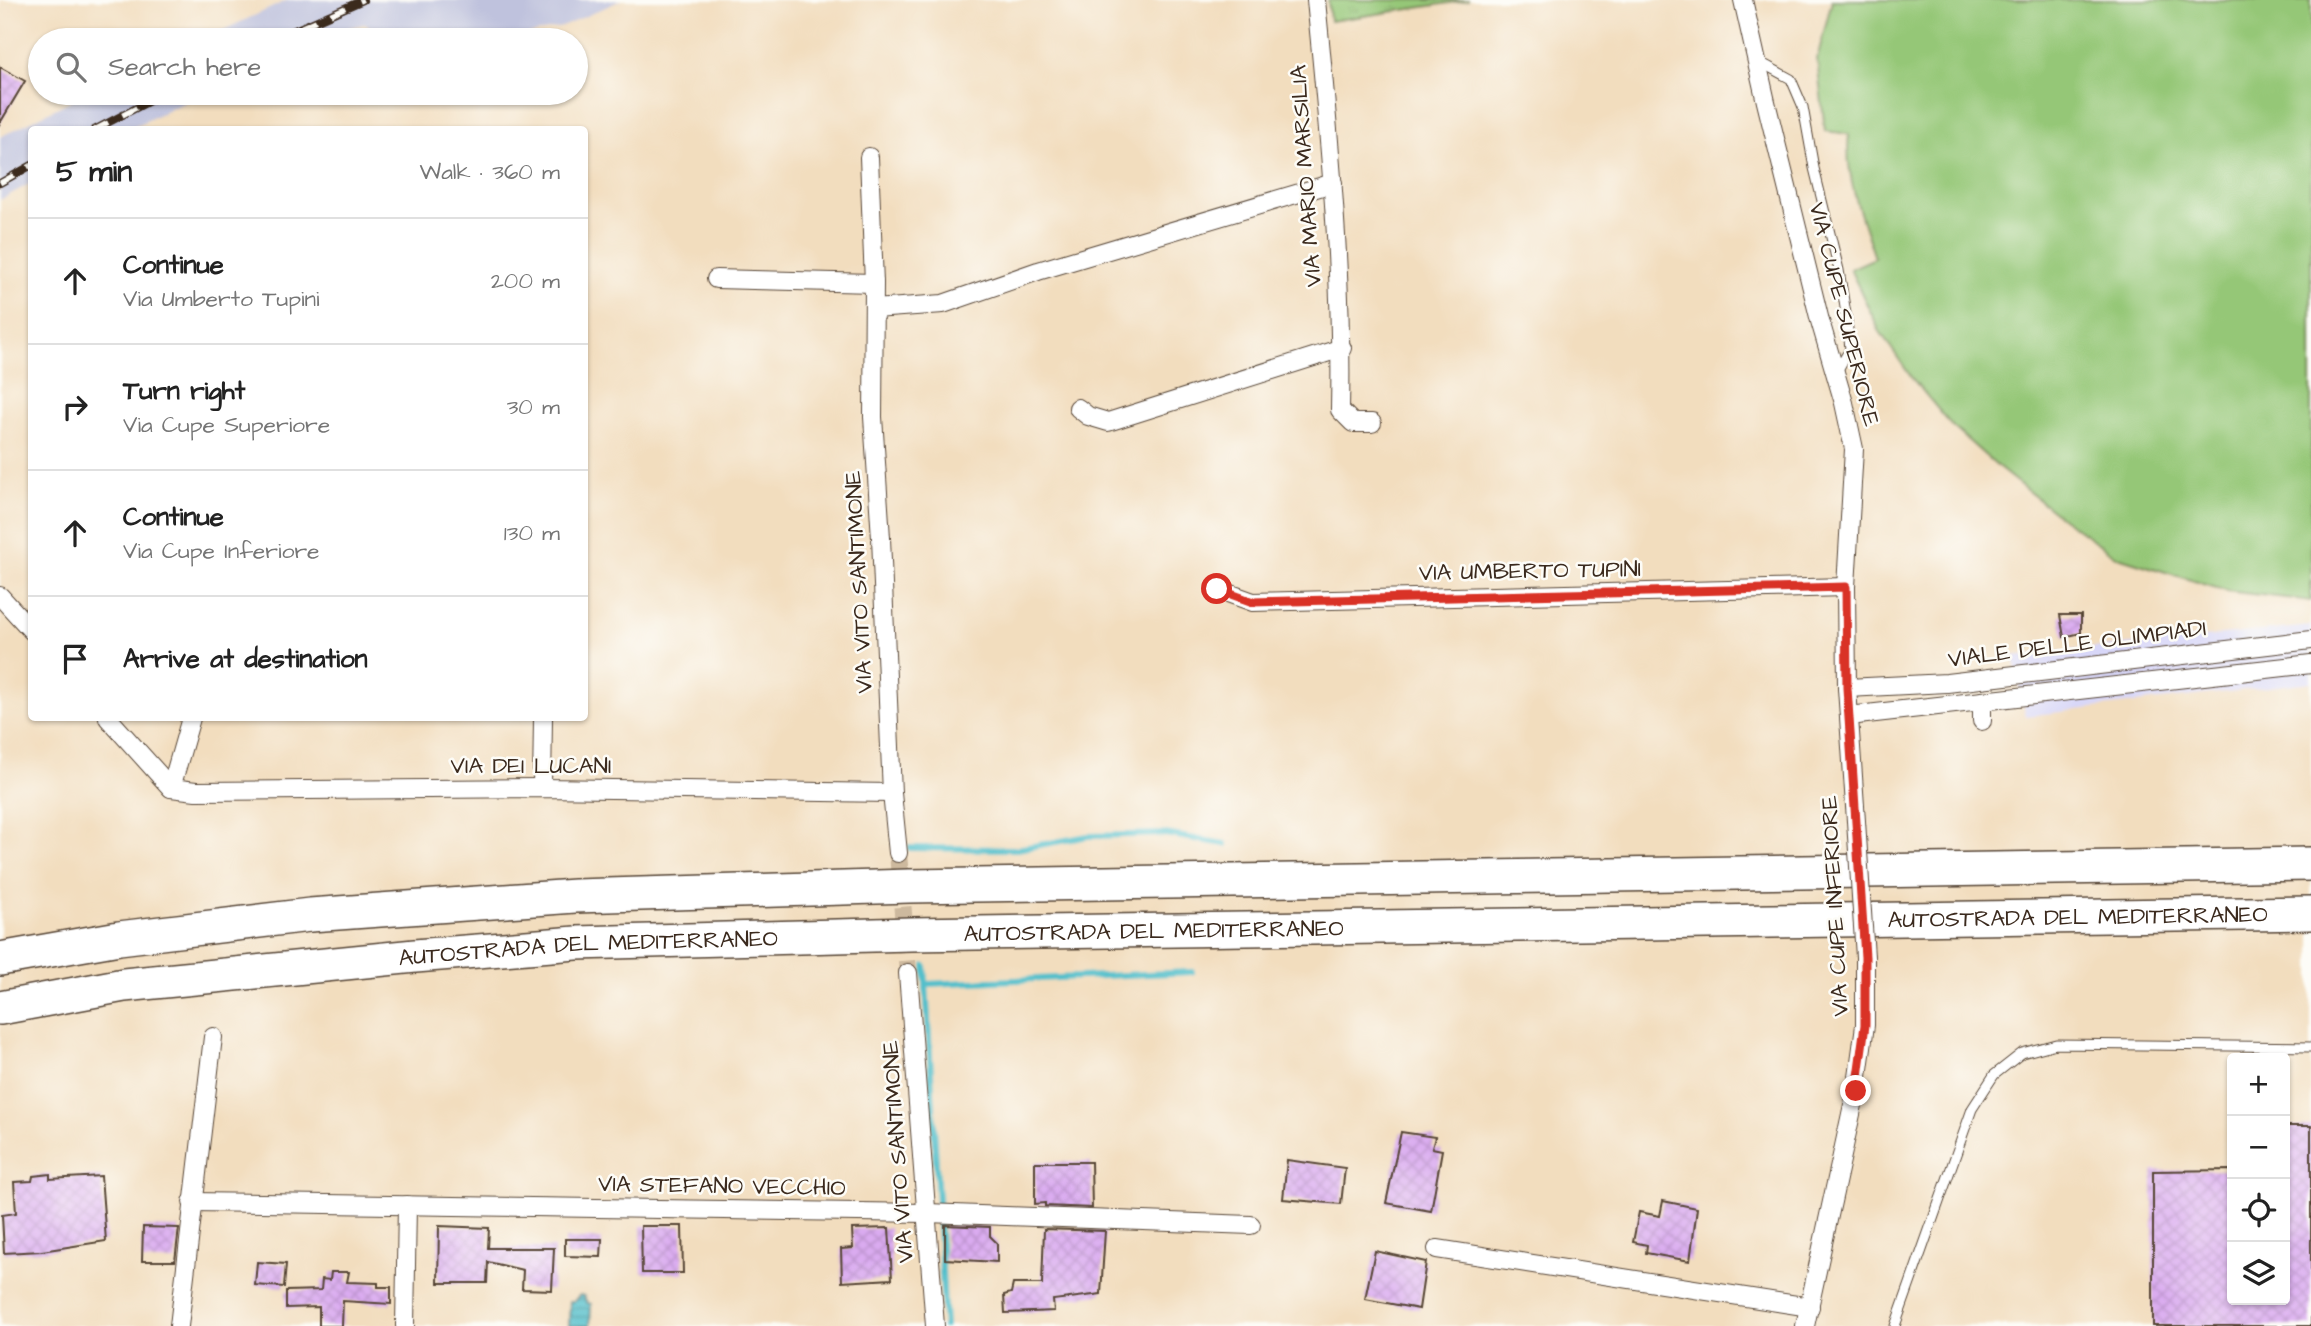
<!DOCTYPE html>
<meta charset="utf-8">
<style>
:root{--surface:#fff;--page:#f2f2f2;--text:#222;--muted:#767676;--line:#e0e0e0}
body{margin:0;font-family:"Architects Daughter",sans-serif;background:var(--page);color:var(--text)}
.controls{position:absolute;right:21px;bottom:21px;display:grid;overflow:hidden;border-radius:7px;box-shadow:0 2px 5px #0004}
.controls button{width:63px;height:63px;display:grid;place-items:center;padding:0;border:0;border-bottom:2px solid var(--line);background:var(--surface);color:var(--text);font:35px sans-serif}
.stop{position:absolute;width:21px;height:21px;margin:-16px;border:5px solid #d93025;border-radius:50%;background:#fff}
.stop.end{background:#d93025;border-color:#fff;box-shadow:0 2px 7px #0008}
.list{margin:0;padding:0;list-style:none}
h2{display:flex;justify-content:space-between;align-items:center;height:91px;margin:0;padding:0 28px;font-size:30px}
h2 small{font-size:23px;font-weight:400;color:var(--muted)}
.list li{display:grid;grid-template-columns:46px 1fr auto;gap:21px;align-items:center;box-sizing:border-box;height:126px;padding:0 28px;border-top:2px solid var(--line)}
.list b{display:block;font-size:26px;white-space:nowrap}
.list p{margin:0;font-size:23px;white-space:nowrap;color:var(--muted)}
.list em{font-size:23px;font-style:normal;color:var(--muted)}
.icon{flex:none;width:38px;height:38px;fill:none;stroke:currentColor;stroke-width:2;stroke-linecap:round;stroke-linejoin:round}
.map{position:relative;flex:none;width:2311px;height:1326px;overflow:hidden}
.search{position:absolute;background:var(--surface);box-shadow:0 2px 5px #0004;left:28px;top:28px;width:560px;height:77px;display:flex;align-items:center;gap:18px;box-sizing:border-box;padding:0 24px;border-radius:38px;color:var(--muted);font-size:26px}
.panel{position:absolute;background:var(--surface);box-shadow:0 2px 5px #0004;left:28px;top:126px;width:560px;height:595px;border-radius:7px}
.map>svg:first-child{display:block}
.built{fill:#d8d7f8}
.railway{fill:#bfc2dd}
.grass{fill:url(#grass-tufts);stroke:#68784a;stroke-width:2}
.pitch{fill:#95c777;stroke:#68784a;stroke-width:2}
.water{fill:url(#water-rules);stroke:#467474;stroke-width:2}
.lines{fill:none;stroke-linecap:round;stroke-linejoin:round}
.stream{stroke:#52bfcb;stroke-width:6}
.building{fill:url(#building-cross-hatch)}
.street-tunnel{stroke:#cdb99e;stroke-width:18;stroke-dasharray:18 9;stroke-linecap:butt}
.lane-casing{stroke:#564536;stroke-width:11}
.street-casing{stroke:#564536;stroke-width:20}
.highway-casing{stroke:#564536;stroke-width:36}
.lane{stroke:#fff;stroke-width:9}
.street{stroke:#fff;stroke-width:18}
.highway{stroke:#fff;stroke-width:33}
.rail-casing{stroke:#3b2a1e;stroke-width:8}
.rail{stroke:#fdfcf7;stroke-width:5;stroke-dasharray:16;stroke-linecap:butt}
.street-bridge-casing{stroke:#564536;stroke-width:20;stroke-linecap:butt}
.street-bridge{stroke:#fff;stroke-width:18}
.route{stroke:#d93025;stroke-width:9}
.labels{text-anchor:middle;stroke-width:5;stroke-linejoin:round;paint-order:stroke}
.street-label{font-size:23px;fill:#3b2a1e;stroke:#fdfcf7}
</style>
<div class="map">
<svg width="2311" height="1326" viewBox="0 0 2311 1326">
<defs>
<pattern id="grass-tufts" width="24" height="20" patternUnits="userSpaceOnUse" patternTransform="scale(1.75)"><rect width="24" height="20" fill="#95c777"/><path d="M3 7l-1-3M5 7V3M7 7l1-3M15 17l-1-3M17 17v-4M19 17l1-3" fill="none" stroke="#7ba261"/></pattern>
<pattern id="water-rules" width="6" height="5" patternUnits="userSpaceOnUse" patternTransform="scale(1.75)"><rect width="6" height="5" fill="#52bfcb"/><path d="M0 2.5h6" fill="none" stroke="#459ba4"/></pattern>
<pattern id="building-cross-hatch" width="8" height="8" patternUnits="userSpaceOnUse" patternTransform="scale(1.75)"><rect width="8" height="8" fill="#daabf0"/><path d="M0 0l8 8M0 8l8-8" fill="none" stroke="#bc93cd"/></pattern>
</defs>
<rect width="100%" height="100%" fill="#fdfcf7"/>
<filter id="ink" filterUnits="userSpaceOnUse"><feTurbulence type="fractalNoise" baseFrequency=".0143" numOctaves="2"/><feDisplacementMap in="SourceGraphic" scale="14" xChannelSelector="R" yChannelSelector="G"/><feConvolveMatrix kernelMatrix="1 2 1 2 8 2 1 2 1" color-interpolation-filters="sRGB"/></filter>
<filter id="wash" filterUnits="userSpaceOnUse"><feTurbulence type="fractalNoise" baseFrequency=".00686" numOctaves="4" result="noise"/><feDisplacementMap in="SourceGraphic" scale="28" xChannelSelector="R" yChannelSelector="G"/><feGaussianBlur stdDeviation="1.57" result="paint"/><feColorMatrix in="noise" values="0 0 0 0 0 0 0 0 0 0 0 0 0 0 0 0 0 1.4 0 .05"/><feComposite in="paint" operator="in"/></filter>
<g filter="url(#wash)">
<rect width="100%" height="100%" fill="#f2ddbe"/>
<path class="built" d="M2311,626v56l-285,34 -13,-60z"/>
<g class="railway">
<path d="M288,0h333l-59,27 -58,13h-106l-34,-16 -29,7 -19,9h-114z"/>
<path d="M86,93h118l-75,36 -97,1 -1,53 -31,17v-63z"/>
</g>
<path class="grass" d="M1328,0h141l-139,21z"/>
<path class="pitch" d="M1832,0h479v601l-85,-10 -108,-34 -56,-39 -63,-50 -47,-42 -41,-49 -32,-47 -29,-61 25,-11c-13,-40 -31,-82 -26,-124l-24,-3 -8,-72z"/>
<path class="water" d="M580,1295l4,1 3,7 4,1 -1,22h-21l1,-25h4z"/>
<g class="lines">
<g class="stream">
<path d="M910,848l107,1 71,-13 77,-2 60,10"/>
<path d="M925,966l20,360"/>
<path d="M927,984l265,-12"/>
</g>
</g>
<g id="blocks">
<g class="building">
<path d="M0,67l25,14 -25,42z"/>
<path d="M2060,615h21v18l-17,4z"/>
<path d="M2285,1126h26v200h-158v-155l79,-1v130h53z"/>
<path d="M1401,1132l34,5 -3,11 10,2 -11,61 -45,-8z"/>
<path d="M1287,1160l58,8 -4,36 -58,-5z"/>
<path d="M1035,1162h56l1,46 -47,-2v-3l-10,1z"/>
<path d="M50,1174v5l51,-3 5,65 -64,10 -38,2 -2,-38 14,-2 -2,-31 18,-1 1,-5z"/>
<path d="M1663,1201l34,7 -7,53 -44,-8 1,-8 -14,-3 6,-30 21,4z"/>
<path d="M945,1225l45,2v9l7,7v19l-52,-3z"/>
<path d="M439,1226l50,2 -1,20h66l-2,42 -30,-1 1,-19 -35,-8 -1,21h-49z"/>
<path d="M641,1226h41l1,47h-41z"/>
<path d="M143,1227l36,1 -4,33h-33z"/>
<path d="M889,1228l3,51 -50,3 -1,-33 12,-1 -1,-19z"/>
<path d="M1044,1229l61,2 -4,63 -48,6 1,11 -49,2 -1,-18 7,-2 2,-9h29z"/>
<path d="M565,1239h37l-1,18 -36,-1z"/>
<path d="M1375,1251l51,11 -7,47 -54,-10z"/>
<path d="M257,1262l29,2 -2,23 -29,-2z"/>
<path d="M331,1272h18l-2,10 31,1v4h13v17l-48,-3 -1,25h-23v-19l-33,1v-17l35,-1 1,-11 8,1z"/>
</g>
</g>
</g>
<g filter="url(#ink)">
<use href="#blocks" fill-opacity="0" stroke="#564536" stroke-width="2"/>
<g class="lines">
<path class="street-tunnel" d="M898,853l10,120"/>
<defs>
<g id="lane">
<path d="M1758,61l33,18 12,28 11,61 25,102 8,50 3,29 -14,24"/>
<path d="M1895,1326l77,-217 22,-34 28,-22 34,-9 255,3"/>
</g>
<g id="street">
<path d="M1316,0c13,136 27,273 24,410l13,13h19"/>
<path d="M1743,0l23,102 54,219 24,82 10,46 -8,138 1,101 8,118"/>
<path d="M869,157l5,126 -1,134 8,121 11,255 6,60"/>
<path d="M716,279l158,4"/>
<path d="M874,309l69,-5 95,-33 295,-88"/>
<path d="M1078,408l10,8 20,6 234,-74"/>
<path d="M1217,589l36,13 593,-15"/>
<path d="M0,596l32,35"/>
<path d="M1847,688l100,-5 364,-43"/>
<path d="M1849,716l462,-52"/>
<path d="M108,718l63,70 25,3 346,-3 350,5"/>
<path d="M1982,721v-20"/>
<path d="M171,788l20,-70"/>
<path d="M542,788l1,-70"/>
<path d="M908,973l27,353"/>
<path d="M192,1202l735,11 324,12"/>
<path d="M1437,1249l373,58"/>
<path d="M179,1326l34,-289"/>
<path d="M405,1326l2,-121"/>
<path d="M1805,1326l51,-235 9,-66v-68"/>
</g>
<g id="highway">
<path d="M0,959l119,-21 191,-23 265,-19 334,-10 1402,-22"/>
<path id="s1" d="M0,1008l124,-23 291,-29 161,-13 335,-9 1400,-21"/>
</g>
</defs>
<use href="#lane" class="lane-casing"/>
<use href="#street" class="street-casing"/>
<use href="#highway" class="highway-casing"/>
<use href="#lane" class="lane"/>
<use href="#street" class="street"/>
<use href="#highway" class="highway"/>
<defs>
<g id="rail">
<path d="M272,40l91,-40"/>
<path d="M94,130l71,-37"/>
<path d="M0,183l32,-18"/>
</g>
</defs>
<use href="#rail" class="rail-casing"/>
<use href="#rail" class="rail"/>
<defs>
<path id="street-bridge" d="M1855,806l10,151"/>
</defs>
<use href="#street-bridge" class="street-bridge-casing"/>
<use href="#street-bridge" class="street-bridge"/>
</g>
</g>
<g class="lines" filter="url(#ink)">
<path class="route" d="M1217,589l36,13 593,-15 1,101 18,269v68l-9,66"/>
</g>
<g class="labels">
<g class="street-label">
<text transform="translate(1305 176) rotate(-94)" y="8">VIA MARIO MARSILIA</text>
<text transform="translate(1845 314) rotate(76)" y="8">VIA CUPE SUPERIORE</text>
<text transform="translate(1530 570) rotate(-1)" y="8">VIA UMBERTO TUPINI</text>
<text transform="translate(858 582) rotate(-93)" y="8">VIA VITO SANTIMONE</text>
<text transform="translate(2077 643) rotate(-7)" y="8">VIALE DELLE OLIMPIADI</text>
<text x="531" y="773">VIA DEI LUCANI</text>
<text transform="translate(1834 906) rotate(-93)" y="8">VIA CUPE INFERIORE</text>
<text dy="8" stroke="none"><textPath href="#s1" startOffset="2082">AUTOSTRADA DEL MEDITERRANEO</textPath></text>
<text dy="8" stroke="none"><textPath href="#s1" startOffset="1158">AUTOSTRADA DEL MEDITERRANEO</textPath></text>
<text dy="8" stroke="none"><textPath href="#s1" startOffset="592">AUTOSTRADA DEL MEDITERRANEO</textPath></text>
<text transform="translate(897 1152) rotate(-94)" y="8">VIA VITO SANTIMONE</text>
<text transform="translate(722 1185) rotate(1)" y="8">VIA STEFANO VECCHIO</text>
</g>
</g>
</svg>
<div class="controls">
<button>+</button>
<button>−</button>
<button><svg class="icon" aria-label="locate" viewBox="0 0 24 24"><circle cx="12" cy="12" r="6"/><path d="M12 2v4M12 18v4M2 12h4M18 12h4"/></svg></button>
<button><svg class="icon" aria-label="layers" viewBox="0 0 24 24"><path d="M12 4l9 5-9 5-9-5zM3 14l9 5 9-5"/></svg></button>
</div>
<div class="stop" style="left:1217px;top:589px"></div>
<div class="stop end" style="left:1856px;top:1091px"></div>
<div class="search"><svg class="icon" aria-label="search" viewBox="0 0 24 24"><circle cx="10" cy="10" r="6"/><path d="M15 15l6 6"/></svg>Search here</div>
<section class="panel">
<h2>5 min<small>Walk · 360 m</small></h2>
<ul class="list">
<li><svg class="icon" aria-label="ahead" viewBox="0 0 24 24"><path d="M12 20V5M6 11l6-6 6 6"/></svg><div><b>Continue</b><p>Via Umberto Tupini</p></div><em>200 m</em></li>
<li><svg class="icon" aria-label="right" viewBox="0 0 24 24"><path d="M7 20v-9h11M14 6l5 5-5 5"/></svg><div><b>Turn right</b><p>Via Cupe Superiore</p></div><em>30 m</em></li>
<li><svg class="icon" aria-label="ahead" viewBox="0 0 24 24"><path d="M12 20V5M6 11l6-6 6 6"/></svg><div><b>Continue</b><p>Via Cupe Inferiore</p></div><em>130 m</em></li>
<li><svg class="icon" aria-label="arrive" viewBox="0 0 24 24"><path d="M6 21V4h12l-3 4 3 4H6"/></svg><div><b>Arrive at destination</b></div></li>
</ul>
</section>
</div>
